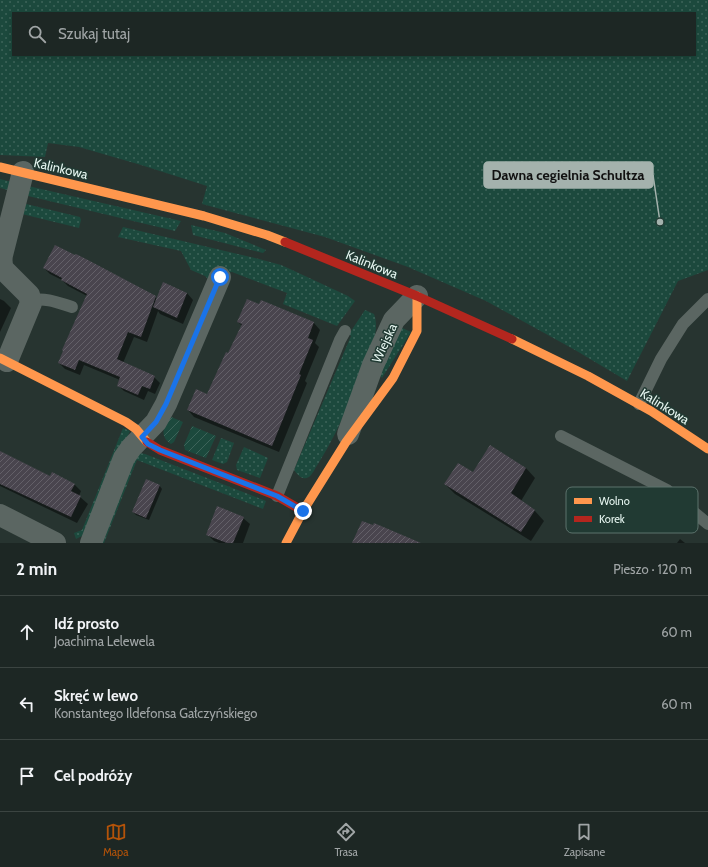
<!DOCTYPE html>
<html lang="pl">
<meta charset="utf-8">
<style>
:root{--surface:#1d2724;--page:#252f2c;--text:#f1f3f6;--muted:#a0a5a6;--line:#3b4441;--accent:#b45309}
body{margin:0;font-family:Cabin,sans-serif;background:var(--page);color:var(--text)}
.stop{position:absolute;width:12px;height:12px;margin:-9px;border:3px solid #1a73e8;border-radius:50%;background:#fff}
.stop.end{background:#1a73e8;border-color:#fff;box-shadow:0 1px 4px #0008}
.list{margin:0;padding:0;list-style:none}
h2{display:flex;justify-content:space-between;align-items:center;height:52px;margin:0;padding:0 16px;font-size:17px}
h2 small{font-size:13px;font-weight:400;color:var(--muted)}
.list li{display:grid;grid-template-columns:26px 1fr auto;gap:12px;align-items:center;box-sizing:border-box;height:72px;padding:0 16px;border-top:1px solid var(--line)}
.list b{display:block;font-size:15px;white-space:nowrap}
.list p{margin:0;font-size:13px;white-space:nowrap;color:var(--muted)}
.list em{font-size:13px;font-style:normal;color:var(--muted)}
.icon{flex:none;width:22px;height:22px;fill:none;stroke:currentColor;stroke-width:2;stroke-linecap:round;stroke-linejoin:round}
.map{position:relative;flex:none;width:708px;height:543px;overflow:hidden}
.search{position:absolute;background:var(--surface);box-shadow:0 2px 6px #0003;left:12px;right:12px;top:12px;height:44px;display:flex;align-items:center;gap:10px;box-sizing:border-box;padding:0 14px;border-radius:0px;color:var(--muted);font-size:15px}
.sheet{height:268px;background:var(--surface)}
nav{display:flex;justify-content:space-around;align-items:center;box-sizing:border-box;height:56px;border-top:1px solid var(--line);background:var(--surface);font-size:11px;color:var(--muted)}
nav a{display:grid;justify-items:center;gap:2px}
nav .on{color:var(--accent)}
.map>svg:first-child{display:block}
.grass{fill:url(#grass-dots);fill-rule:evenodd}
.garden{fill:url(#garden-furrows)}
.shadow{fill:#0007}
.building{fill:url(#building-hatch)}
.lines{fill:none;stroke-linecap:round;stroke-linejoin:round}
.lane{stroke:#5b6662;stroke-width:12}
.street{stroke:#5b6662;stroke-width:22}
.slow{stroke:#ff974d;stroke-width:9}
.jam{stroke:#b3261e;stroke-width:9}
.route{stroke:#1a73e8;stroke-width:5}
.labels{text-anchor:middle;stroke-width:3;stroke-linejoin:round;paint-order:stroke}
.street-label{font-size:13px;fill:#e7f6f1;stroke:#213a33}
.key{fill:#213a33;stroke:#5c726c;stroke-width:1}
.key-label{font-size:11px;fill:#e7f6f1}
.leader{fill:none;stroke:#a4b2ad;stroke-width:1.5}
.callout-dot{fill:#a4b2ad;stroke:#213a33;stroke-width:1.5}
.callout{fill:#a4b2ad;stroke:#a4b2ad;stroke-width:1.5}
.callout-label{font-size:14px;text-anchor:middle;font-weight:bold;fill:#111}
</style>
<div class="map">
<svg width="708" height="543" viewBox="0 0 708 543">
<defs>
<pattern id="grass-dots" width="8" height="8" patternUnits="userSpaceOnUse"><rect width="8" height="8" fill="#1c493d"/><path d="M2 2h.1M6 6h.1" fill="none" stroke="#3d645a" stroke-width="1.8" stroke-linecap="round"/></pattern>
<pattern id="garden-furrows" width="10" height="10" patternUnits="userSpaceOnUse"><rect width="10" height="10" fill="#1c493d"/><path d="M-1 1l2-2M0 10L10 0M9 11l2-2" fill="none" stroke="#3d645a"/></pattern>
<pattern id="building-hatch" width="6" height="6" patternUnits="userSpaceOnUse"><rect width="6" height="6" fill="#49454e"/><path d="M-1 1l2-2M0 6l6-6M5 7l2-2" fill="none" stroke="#636068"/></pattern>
</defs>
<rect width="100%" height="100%" fill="#273430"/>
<g class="grass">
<path d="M0,0h708v270l-30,11 -51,100 -52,-31 -89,-49 -78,-34 -83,-30 -123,-33 5,-18 -66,-21 -62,-18 -31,-4 -3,14 -45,-2zM13,13h682v42h-682z"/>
<path d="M0,179l16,4 -1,9 -15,-4z"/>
<path d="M28,186l153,35 -6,10 -151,-36z"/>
<path d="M22,203l58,14 1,3 -2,8 -57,-14z"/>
<path d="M191,225l34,8 41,17 -3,3 -70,-18z"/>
<path d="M123,227l136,32 22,6 9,4 58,27 7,5 -18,25 -54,-22 4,-11 -55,-21 -21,3 -3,4 -3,-3 -14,-6 -10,-19 -63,-14z"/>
<path d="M365,310l9,4c3,8 2,15 1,22 -17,44 -32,89 -57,128 -3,4 -5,10 -9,13 -7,4 -11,-2 -15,-7l57,-134 -2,-2z"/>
<path d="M398,326l13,6 -29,46 -3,-4z"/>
<path d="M123,428l7,3 -46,104 -8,4 -2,-6 8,-3z"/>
<path d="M221,438l13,5 -7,19 -4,2 -11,-4z"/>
<path d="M244,447l24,11 -8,20 -23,-8 -1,-5z"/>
<path d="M140,453l5,1 121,47 -3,8 -126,-49 -33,83h-4l34,-86z"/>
</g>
<g class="garden">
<path d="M169,416l14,6 -9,20 -3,2c-12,-8 -7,-17 -2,-28z"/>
<path d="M192,426l24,10 -10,22 -21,-8 -1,-5z"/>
</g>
<g class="shadow">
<path d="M44,268l111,29 2,2 30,-6 6,7 -10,24 -23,-10 -2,-3 -11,31 -13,-5 -11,26 31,14 6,6 -5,11 -7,-3 -4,9 -20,-9 -6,-6 2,-5 -36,-15 -4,10 -15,-6 -6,-6 28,-67 -19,-10 -6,-6 -12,-6z"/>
<path d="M0,299l4,2 7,7 -11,24z"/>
<path d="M261,302l53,21 6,7 -5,13 4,4 -14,34 2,2 -28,69 -85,-35 -6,-7 20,-15 34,-69 -4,-4 21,-16z"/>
<path d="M0,452l51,25 24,8 6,6 -2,5 9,8 -11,19 -77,-37z"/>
<path d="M526,468l9,10 -14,23 14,10 9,10 -13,20 -76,-47 -10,-10 28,-10z"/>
<path d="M159,485l3,4 -13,31 -13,-5 -3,-3z"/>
<path d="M243,518l7,6 -7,19h-24l-5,-2 -7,-7z"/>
<path d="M680,539l5,4h-8z"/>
</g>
<g class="building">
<path d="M55,245l20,10 1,-1 10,5 70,37 -15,41 -13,-5 -11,27 38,17 -5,13 -8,-3 -4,9 -21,-9 3,-9 -41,-17 -4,10 -17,-7 5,-12 -1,-1 25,-56 -26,-14 1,-2 -19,-10z"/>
<path d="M163,282l24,11 -10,25 -24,-11z"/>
<path d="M247,299l12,5 2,-4 53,22 -6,16 5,2 -14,34 2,1 -29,71 -85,-36 9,-21 11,5 19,-42 2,1 14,-29 -5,-2z"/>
<path d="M490,445l36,23 -15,25 24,17 -14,22 -77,-48 14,-21 15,9z"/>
<path d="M0,451l50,25 2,-4 23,12 -4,7 10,5 -10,21 -71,-33z"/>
<path d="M146,479l14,6 -14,33 -14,-6z"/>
<path d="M217,506l27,11 -11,26h-6l-21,-8z"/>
<path d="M362,521l11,4 1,-2 47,20h-69z"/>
</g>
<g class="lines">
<g class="lane">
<path d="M31,300c17,-2 25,2 41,7"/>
<path d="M639,404l22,-45 22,-35 25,-25"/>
<path d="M561,436l106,54 41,34"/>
<path d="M277,496l63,-156 5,-9"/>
</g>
<g class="street">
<path d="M7,361l24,-58 -2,-8 -25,-25c-3,-5 -3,-9 -2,-15l21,-83"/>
<path d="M348,434l25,-69 21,-45 23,-24"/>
<path d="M0,515l55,28"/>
<path d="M91,543l33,-85 7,-10 25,-26 10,-18 54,-127"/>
</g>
<g class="slow">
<path d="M0,167l204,49 63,19 18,7"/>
<path d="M512,339l76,37 63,35 57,38"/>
<path d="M0,358l126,64 10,7 11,13"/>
<path d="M286,543l17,-32 43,-69 47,-64 24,-47v-35"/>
</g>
<g class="jam">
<path d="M285,242l132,54 95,43"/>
<path d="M147,442l13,8 117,46 26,15"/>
</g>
</g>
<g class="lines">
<path class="route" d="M220,277l-54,127 -10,18 -14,15 6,7 12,6 117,46 26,15"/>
</g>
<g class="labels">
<g class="street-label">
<text transform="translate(61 168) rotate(13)" y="5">Kalinkowa</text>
<text transform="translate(372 264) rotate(22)" y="5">Kalinkowa</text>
<text transform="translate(384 343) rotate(-65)" y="5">Wiejska</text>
<text transform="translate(665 406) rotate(32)" y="5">Kalinkowa</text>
</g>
</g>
<rect x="566" y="487" width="132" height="46" rx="6" class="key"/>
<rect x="574" y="498" width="18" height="6" fill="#ff974d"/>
<rect x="574" y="516" width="18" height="6" fill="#b3261e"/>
<g class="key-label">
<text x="599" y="505">Wolno</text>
<text x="599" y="523">Korek</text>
</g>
<path class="leader" d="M660 222L653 175"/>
<circle class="callout-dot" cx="660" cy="222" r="4"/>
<rect class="callout" x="484" y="162" width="169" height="26" rx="4"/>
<g class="callout-label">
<text x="568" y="180">Dawna cegielnia Schultza</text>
</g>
</svg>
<div class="stop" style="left:220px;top:277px"></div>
<div class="stop end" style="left:303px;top:511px"></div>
<div class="search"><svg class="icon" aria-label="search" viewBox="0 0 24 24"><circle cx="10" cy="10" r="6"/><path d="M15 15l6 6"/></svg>Szukaj tutaj</div>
</div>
<section class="sheet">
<h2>2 min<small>Pieszo · 120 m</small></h2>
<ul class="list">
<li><svg class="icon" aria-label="ahead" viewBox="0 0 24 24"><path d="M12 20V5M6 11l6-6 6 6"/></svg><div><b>Idź prosto</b><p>Joachima Lelewela</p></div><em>60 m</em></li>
<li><svg class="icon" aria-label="left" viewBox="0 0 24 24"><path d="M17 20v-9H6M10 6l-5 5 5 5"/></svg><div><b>Skręć w lewo</b><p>Konstantego Ildefonsa Gałczyńskiego</p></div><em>60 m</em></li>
<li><svg class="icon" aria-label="arrive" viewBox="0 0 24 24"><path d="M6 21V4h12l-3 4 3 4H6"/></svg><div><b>Cel podróży</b></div></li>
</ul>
</section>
<nav>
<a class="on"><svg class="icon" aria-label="map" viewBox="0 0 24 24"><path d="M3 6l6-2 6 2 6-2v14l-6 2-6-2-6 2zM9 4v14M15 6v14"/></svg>Mapa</a>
<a><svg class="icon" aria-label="directions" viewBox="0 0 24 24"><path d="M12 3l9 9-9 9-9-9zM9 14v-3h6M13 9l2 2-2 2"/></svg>Trasa</a>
<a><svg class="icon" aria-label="saved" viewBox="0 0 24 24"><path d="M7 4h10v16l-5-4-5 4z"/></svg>Zapisane</a>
</nav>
